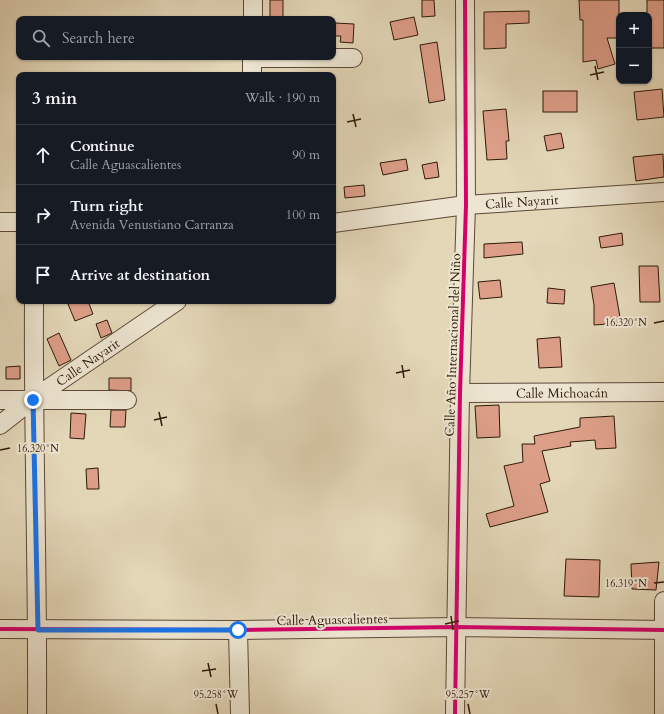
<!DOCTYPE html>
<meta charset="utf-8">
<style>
:root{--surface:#171b24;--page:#20242c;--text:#f1f3f6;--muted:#9ea1a6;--line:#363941}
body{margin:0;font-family:Cardo,serif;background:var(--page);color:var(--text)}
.controls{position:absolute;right:12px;top:12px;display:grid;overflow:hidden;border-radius:8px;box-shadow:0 1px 3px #0004}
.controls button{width:36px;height:36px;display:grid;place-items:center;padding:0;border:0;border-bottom:1px solid var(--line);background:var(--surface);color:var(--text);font:20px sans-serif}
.stop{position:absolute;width:12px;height:12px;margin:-9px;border:3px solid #1a73e8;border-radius:50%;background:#fff}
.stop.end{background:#1a73e8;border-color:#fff;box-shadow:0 1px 4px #0008}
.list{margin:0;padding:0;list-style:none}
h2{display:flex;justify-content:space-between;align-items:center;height:52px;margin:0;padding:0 16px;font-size:17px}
h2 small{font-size:13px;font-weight:400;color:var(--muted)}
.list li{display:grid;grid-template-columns:26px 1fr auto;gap:12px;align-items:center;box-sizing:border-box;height:60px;padding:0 16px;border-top:1px solid var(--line)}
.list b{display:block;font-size:15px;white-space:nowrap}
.list p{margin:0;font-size:13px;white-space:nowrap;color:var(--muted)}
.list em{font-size:13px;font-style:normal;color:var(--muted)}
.icon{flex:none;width:22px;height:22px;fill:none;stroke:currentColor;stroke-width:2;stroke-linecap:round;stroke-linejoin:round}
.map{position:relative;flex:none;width:664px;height:714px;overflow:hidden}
.search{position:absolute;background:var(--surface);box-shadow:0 1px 3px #0004;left:16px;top:16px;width:320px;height:44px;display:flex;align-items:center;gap:10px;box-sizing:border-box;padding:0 14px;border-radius:8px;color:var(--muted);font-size:15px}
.panel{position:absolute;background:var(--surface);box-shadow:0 1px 3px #0004;left:16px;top:72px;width:320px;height:232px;border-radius:8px}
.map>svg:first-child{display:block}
.building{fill:#dd9e88;stroke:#2f190a}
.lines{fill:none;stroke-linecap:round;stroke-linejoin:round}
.minor-casing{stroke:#5c4836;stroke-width:20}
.minor{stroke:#ede5d1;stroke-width:18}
.cycleway-casing{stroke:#ede5d1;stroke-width:6}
.cycleway{stroke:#d6006c;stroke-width:4}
.route{stroke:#1a73e8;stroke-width:5}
.ticks{fill:none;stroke:#2f190a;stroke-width:1.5}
.labels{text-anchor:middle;stroke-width:4;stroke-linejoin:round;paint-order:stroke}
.street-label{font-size:13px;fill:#2f190a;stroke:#ede5d1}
.ticks-label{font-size:10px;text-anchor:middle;fill:#2f190a;stroke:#ede5d1;stroke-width:4;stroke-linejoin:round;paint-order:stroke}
</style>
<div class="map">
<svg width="664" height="714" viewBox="0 0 664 714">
<rect width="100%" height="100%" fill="#e3d7b8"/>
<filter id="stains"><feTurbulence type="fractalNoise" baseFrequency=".005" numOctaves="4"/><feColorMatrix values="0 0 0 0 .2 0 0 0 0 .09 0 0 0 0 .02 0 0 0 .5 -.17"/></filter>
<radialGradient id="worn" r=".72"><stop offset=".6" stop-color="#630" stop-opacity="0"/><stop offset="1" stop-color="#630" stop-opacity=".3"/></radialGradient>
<g class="building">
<rect x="270" y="0" width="13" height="18"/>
<path d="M422,0h12l1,16 -13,1z"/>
<path d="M579,0h40v38h-12l8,26 -17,5 -2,-9 -13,2v-42h-3z"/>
<path d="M647,0h17v48h-15v-34l-2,1z"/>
<path d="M529,11v12l-23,1v24l-22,1v-37z"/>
<path d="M414,17l4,18 -24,5 -4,-18z"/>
<path d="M335,23l19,1 -1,19 -13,-1 1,-6h-6z"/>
<path d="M437,42l8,58 -16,3 -9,-58z"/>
<path d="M662,89l2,28 -27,3 -3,-28z"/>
<rect x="543" y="91" width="34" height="21"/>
<path d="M506,109l3,32h-3l1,18 -20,1 -4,-49z"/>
<path d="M561,133l3,15 -17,3 -3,-15z"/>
<path d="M663,154l1,23 -28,4 -3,-24z"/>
<path d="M406,159l2,11 -25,5 -3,-12z"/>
<path d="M437,162l2,15 -14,2 -3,-14z"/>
<path d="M364,185l1,11 -20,2 -1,-11z"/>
<path d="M622,233l1,12 -22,3 -2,-11z"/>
<path d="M522,242l1,12 -39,4v-14z"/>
<path d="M639,266h19l2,36h-20z"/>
<path d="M500,280l2,17 -22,2 -2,-17z"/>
<path d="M614,283l7,40 -27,2v-20l-3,-18z"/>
<path d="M548,288l17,2 -1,14 -17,-1z"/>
<path d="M76,301h12l5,13 -18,7 -7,-17z"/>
<path d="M107,320l5,13 -11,5 -5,-14z"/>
<path d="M59,333l12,27 -12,6 -12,-27z"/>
<path d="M560,337l2,30 -23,1 -2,-29z"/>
<path d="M20,366v13h-14v-12z"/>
<path d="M109,378h22v13l-22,-1z"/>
<path d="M499,405l1,32 -23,1 -2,-32z"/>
<path d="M111,410h15l-1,17h-15z"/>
<path d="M71,413l15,1 -2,25 -14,-1z"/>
<path d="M614,416l2,32 -20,1 -1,-9 -25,2 1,4 -29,5 8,30 -10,3 8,28 -58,15 -4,-13 28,-8 -10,-40 19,-4 -1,-18h13l-1,-8 46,-9v-9z"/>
<path d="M98,468l1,21h-12l-1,-20z"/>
<path d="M566,559l34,1 -1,37 -35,-1z"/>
<path d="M659,562l-3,28 -24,-1 -1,-25z"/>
</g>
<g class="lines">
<defs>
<g id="minor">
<path d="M253,19v-19"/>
<path d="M252,58h101"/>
<path d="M252,75v-18"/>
<path d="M0,222h19"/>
<path id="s1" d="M333,223l133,-18 198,-13"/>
<path d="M34,301c-1,138 4,275 3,413"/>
<path id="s2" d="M460,393l204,-1"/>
<path d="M0,400h127"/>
<path id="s3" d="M0,425l33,-26 144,-98"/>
<path d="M0,629l238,1 218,-3 208,3"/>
<path d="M238,630l2,84"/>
<path d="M455,714l5,-321 6,-188 -1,-205"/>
<path d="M664,714v-113"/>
</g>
</defs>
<use href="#minor" class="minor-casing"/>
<use href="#minor" class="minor"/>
<defs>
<g id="cycleway">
<path d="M0,629l238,1 218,-3 208,3"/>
<path d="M455,714l5,-321 6,-188 -1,-205"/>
</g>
</defs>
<use href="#cycleway" class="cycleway-casing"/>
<use href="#cycleway" class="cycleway"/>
</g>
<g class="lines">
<path class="route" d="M33,400l5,230h200"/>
</g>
<path class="ticks" d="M595,66l3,14M590,75l14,-3M353,114l3,13M347,122l14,-3M654,323l10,-2M402,365l2,13M396,373l14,-3M159,412l3,14M154,420l13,-3M0,450l10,-2M654,583l10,-1M451,616l2,14M445,624l14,-3M208,663l3,14M202,671l14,-2M216,704l2,10M468,704l2,10"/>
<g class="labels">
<g class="street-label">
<text dy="5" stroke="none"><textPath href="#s1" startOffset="190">Calle Nayarit</textPath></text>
<text transform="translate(452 345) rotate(-88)" y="5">Calle Año Internacional del Niño</text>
<text dy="5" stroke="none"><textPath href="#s3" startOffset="108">Calle Nayarit</textPath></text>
<text dy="5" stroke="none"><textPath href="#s2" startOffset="102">Calle Michoacán</textPath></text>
<text transform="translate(332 619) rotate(-1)" y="5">Calle Aguascalientes</text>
</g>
</g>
<g class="ticks-label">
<text x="626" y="326">16.320°N</text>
<text x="38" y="452">16.320°N</text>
<text x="626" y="587">16.319°N</text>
<text x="216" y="698">95.258°W</text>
<text x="468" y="698">95.257°W</text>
</g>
<rect width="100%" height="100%" filter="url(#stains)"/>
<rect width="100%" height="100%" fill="url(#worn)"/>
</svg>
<div class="controls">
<button>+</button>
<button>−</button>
</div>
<div class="stop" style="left:238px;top:630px"></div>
<div class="stop end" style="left:33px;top:400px"></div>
<div class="search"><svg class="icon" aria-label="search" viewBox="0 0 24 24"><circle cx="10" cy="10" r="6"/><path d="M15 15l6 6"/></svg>Search here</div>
<section class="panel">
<h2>3 min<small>Walk · 190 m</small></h2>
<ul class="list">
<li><svg class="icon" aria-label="ahead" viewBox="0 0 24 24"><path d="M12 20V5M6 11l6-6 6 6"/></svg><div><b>Continue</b><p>Calle Aguascalientes</p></div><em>90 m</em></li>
<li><svg class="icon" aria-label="right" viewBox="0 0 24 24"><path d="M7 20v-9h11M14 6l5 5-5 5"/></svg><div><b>Turn right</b><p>Avenida Venustiano Carranza</p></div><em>100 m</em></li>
<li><svg class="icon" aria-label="arrive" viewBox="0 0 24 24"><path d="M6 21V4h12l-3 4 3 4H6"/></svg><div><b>Arrive at destination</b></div></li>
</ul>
</section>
</div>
